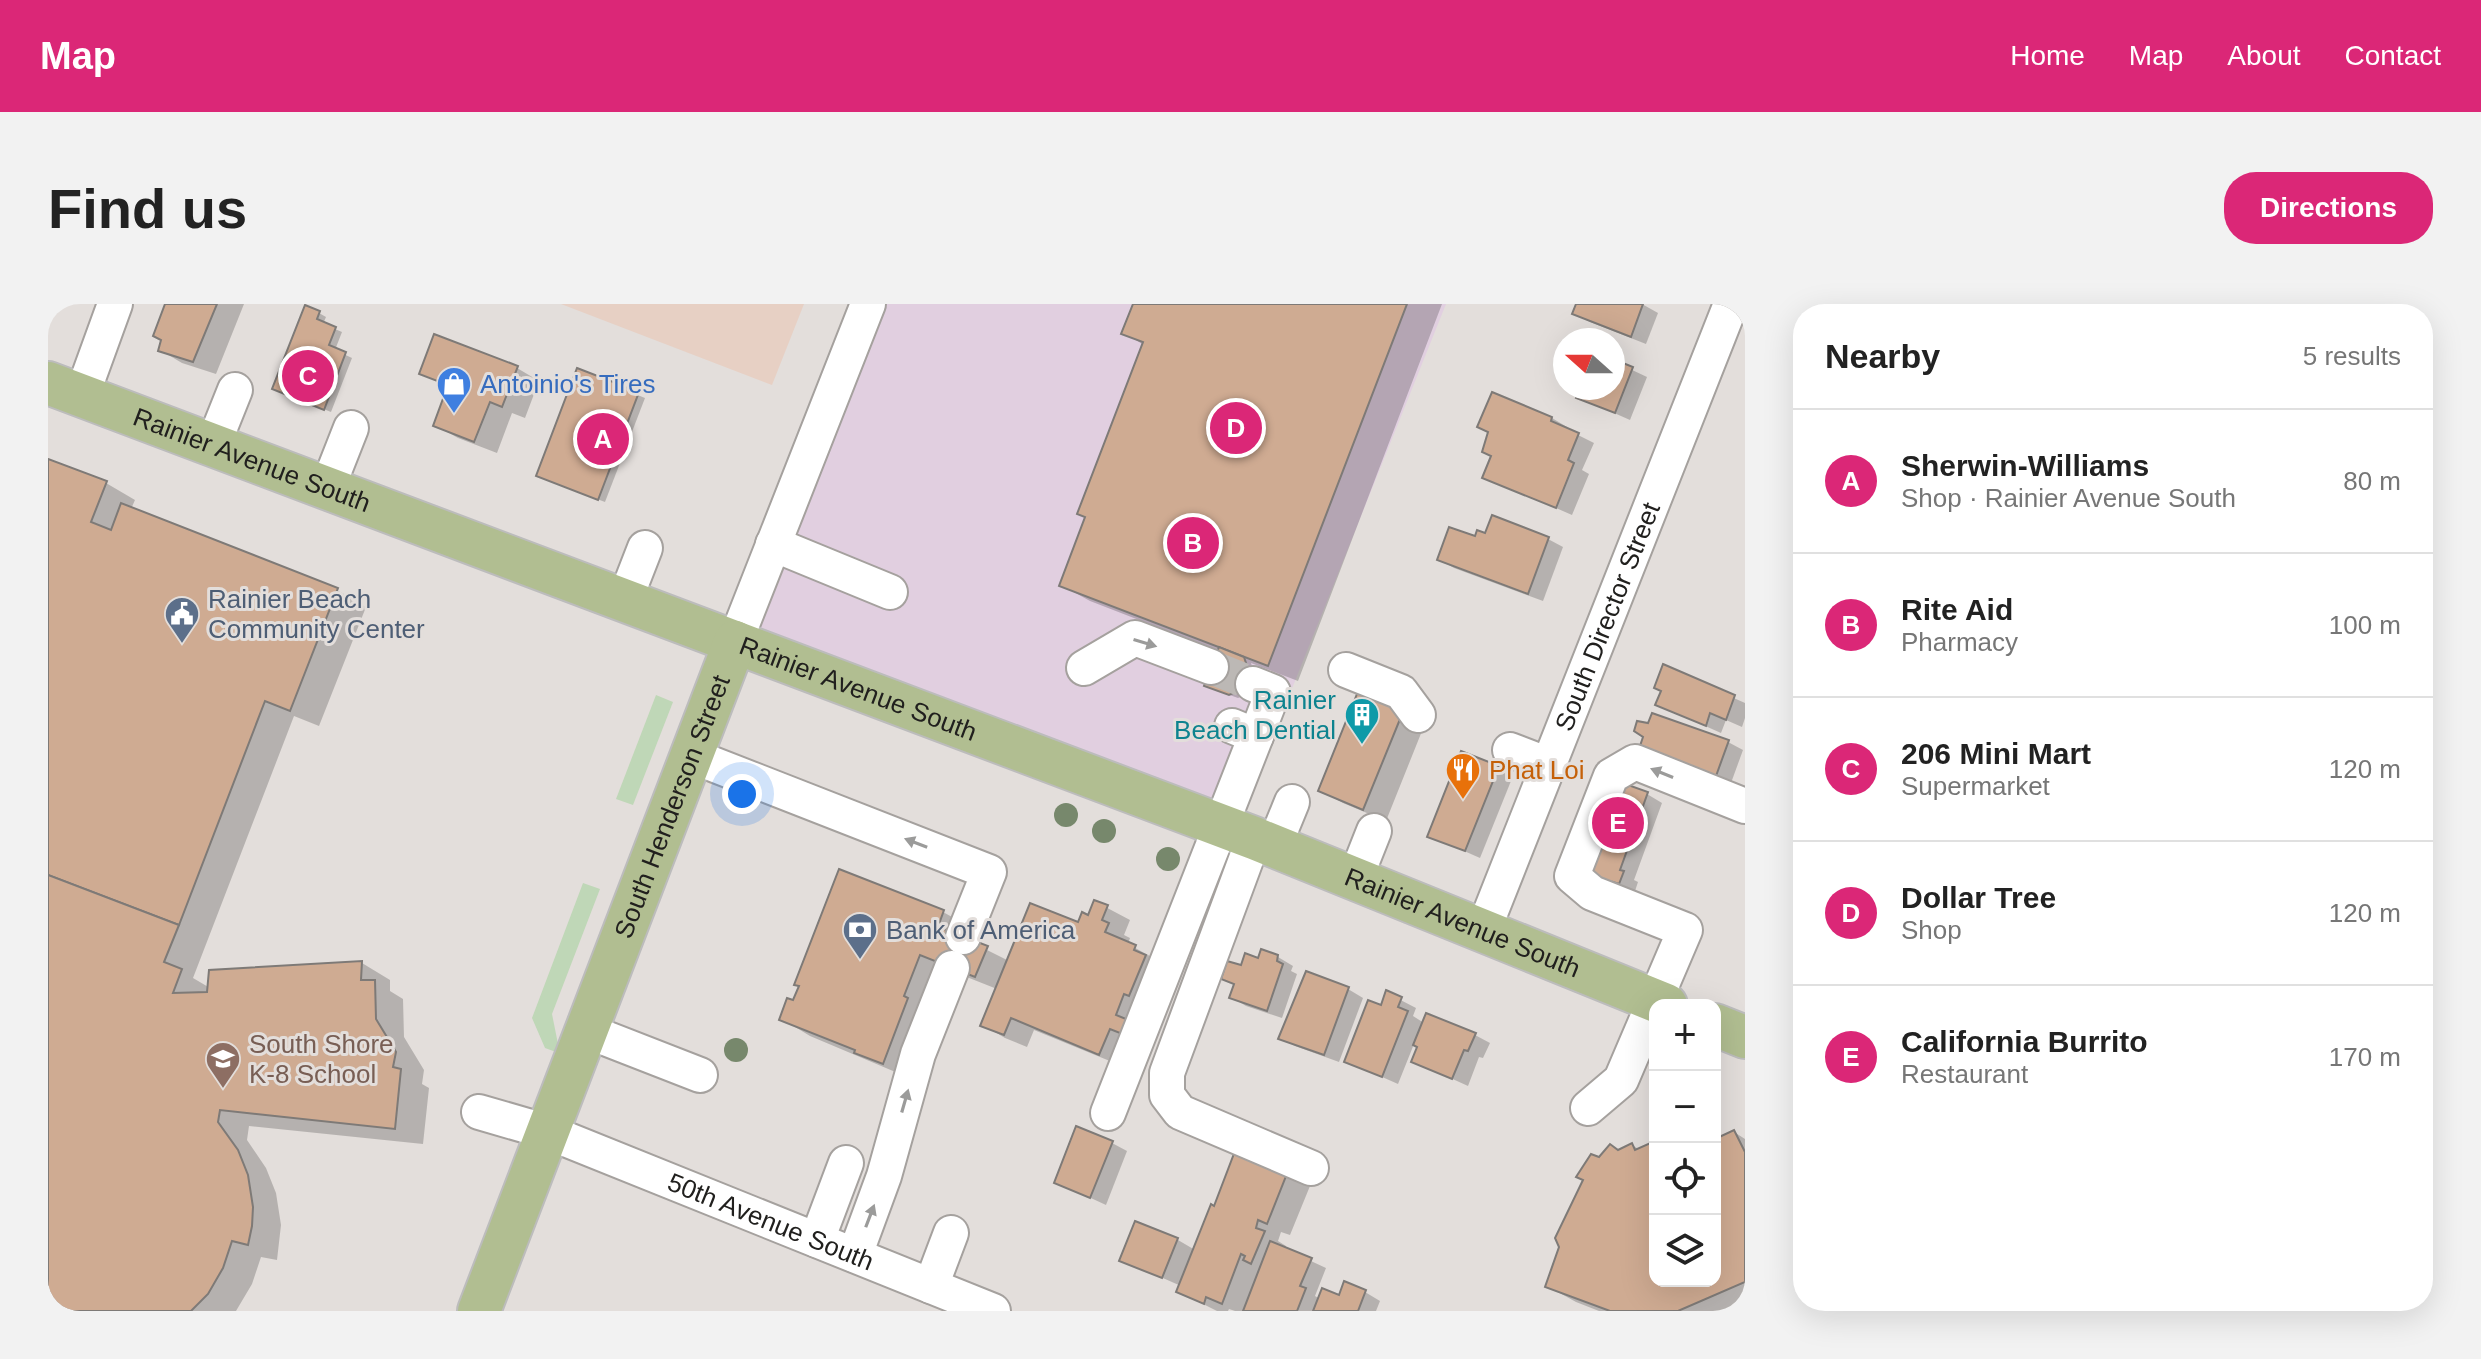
<!DOCTYPE html>
<meta charset="utf-8">
<style>
:root{--surface:#fff;--page:#f2f2f2;--text:#222;--muted:#767676;--line:#e0e0e0;--accent:#db2777}
body{margin:0;font-family:Arial,sans-serif;background:var(--page);color:var(--text)}
.controls{position:absolute;right:24px;bottom:24px;display:grid;overflow:hidden;border-radius:16px;box-shadow:0 8px 32px #0002}
.controls button{width:72px;height:72px;display:grid;place-items:center;padding:0;border:0;border-bottom:2px solid var(--line);background:var(--surface);color:var(--text);font:40px sans-serif}
.compass{position:absolute;left:1505px;top:24px;width:72px;height:72px;border-radius:50%;background:var(--surface);box-shadow:0 8px 32px #0002;rotate:291deg}
.you{position:absolute;left:694px;top:490px;width:28px;height:28px;margin:-20px;border:6px solid #fff;border-radius:50%;background:#1a73e8;box-shadow:0 0 0 12px #1a73e833}
.badge{display:grid;place-items:center;width:52px;height:52px;border-radius:50%;background:var(--accent);color:#fff;font-size:26px;font-weight:700}
.pin{position:absolute;translate:-50% -50%;border:4px solid #fff;box-shadow:0 2px 8px #0006}
.list{margin:0;padding:0;list-style:none}
h2{display:flex;justify-content:space-between;align-items:center;height:104px;margin:0;padding:0 32px;font-size:34px}
h2 small{font-size:26px;font-weight:400;color:var(--muted)}
.list li{display:grid;grid-template-columns:52px 1fr auto;gap:24px;align-items:center;box-sizing:border-box;height:144px;padding:0 32px;border-top:2px solid var(--line)}
.list b{display:block;font-size:30px;white-space:nowrap}
.list p{margin:0;font-size:26px;white-space:nowrap;color:var(--muted)}
.list em{font-size:26px;font-style:normal;color:var(--muted)}
.icon{flex:none;width:44px;height:44px;fill:none;stroke:currentColor;stroke-width:2;stroke-linecap:round;stroke-linejoin:round}
.map{position:relative;flex:none;width:1697px;height:1007px;overflow:hidden;border-radius:32px}
header{display:flex;align-items:center;gap:48px;box-sizing:border-box;height:112px;padding:0 40px;background:var(--accent);color:#fff}
header strong{font-size:38px}
nav{display:flex;gap:44px;margin-inline-start:auto;font-size:28px}
.intro{display:flex;align-items:center;justify-content:space-between;box-sizing:border-box;height:192px;padding:0 48px}
h1{margin:0;font-size:56px}
.button{padding:20px 36px;border-radius:32px;background:var(--accent);color:#fff;font-size:28px;font-weight:700}
main{display:flex;gap:48px;padding:0 48px}
aside{flex:1;background:var(--surface);border-radius:32px;box-shadow:0 8px 32px #0002}
.map>svg:first-child{display:block}
.commercial{fill:#e1cfe0}
.education{fill:#e7d0c4}
.green{fill:#bfd7b7}
.shadow{fill:#0003}
.building{fill:#cfab92;stroke:#7e7a77;stroke-width:2}
.lines{fill:none;stroke-linecap:round;stroke-linejoin:round}
.minor-tunnel{stroke:#bcb8b5;stroke-width:34;stroke-dasharray:34 17;stroke-linecap:butt}
.minor-casing{stroke:#a5a19e;stroke-width:38}
.major-casing{stroke:#bcbcbc;stroke-width:46}
.minor{stroke:#fff;stroke-width:34}
.major{stroke:#b1be91;stroke-width:42}
.tree{fill:#77886c}
.oneway{fill:#9b9b9a}
.labels{text-anchor:middle;stroke-width:6;stroke-linejoin:round;paint-order:stroke}
.shop-label{font-size:26px;fill:#366cbe;stroke:#e3dedb;text-anchor:start}
.street-label{font-size:26px;fill:#21201e;stroke:#e3dedb}
.service-label{font-size:26px;fill:#4e5e75;stroke:#e3dedb;text-anchor:start}
.culture-label{font-size:26px;fill:#0d838f;stroke:#e3dedb;text-anchor:end}
.food-label{font-size:26px;fill:#c56008;stroke:#e3dedb;text-anchor:start}
.education-label{font-size:26px;fill:#785e54;stroke:#e3dedb;text-anchor:start}
</style>
<header>
<strong>Map</strong>
<nav><a>Home</a><a>Map</a><a>About</a><a>Contact</a></nav>
</header>
<div class="intro"><h1>Find us</h1><a class="button">Directions</a></div>
<main>
<div class="map">
<svg width="1697" height="1007" viewBox="0 0 1697 1007">
<rect width="100%" height="100%" fill="#e3dedb"/>
<path class="commercial" d="M831,0h567l-205,512 -490,-184z"/>
<path class="education" d="M513,0h243l-32,81z"/>
<g class="green">
<path d="M608,391l17,7 -40,103 -17,-6z"/>
<path d="M535,579l17,6 -48,125 6,30 -2,8 -11,-4 -13,-30z"/>
</g>
<g class="shadow">
<path d="M119,0h77l-28,70 -34,-11 -22,-13z"/>
<path d="M1087,0h307l-144,377 -47,-18 8,25 -21,10 -25,-9 6,-38 -129,-50 -29,-16 26,-68 57,-172 -20,-12z"/>
<path d="M1530,0h64l16,9 -12,31 -56,-22 -15,-8z"/>
<path d="M271,9l7,4 -3,7 19,8 -7,18 17,8 -21,54 -50,-20z"/>
<path d="M1565,57l34,16 -17,43 -52,-23 4,-9h31z"/>
<path d="M469,64l22,13 -14,37 -13,-5 -15,40 -39,-15 -23,-13 14,-37 -28,-15z"/>
<path d="M530,67l67,27 -40,104 -59,-22z"/>
<path d="M1504,114l15,9 -1,2 28,14 -12,27 7,4 -17,41 -87,-38z"/>
<path d="M0,157l58,22 29,17 -4,9 206,81 29,17 -47,119 -25,-10 -101,262 17,10 152,-25 28,17v11l13,8 1,38 20,33 -2,14 7,4 -6,56 -174,-18 -2,14 19,28 10,25 5,32 -4,35 -16,-3 -9,27 -16,27h-188z"/>
<path d="M1428,235h72l15,8 -20,54 -89,-33 -15,-9z"/>
<path d="M1616,363l81,36v15l-3,9 -16,-7 -5,13 -63,-28 6,-14z"/>
<path d="M1314,382l66,30 -42,105 -43,-18 -22,-12z"/>
<path d="M1680,438l15,8 -12,33 -74,-26z"/>
<path d="M1450,464l15,8 -33,82 -50,-22z"/>
<path d="M1599,490l15,9 -28,77 4,2 -3,9 -35,-5z"/>
<path d="M1048,598l34,18 -6,15 6,3 -2,6 29,16 -35,106 -88,-36 -7,17 -22,-9 -22,-13 14,-36 -48,-19 -37,109 -102,-43 -28,-17 12,-16 149,-91 29,16 -5,12 42,21 70,-37 10,-7z"/>
<path d="M1230,653l15,9 -2,5 6,3 -15,44 -36,-12 -15,-9 4,-12 -12,-7 19,-10z"/>
<path d="M1300,685l15,9 -24,64 -44,-16 -15,-8z"/>
<path d="M1339,689l29,15 -3,8 11,7 51,12 15,8 -7,15 -4,-1 -11,29 -55,-25 6,-14 -5,-3 -16,40 -52,-23 36,-54z"/>
<path d="M1686,828l11,7v172h-146l-23,-9 -29,-16 53,-127 32,-14 8,5 15,-7v138h60v-140z"/>
<path d="M1064,839l15,8 -21,54 -50,-23z"/>
<path d="M1239,869l23,13 -20,49 -9,-3 -3,9 8,5 -1,3 41,19 -11,28 5,3 45,-7 15,9 -4,10h-141l-6,-2 -1,2h-11l-38,-19 2,-6 -59,-26 14,-36 42,16 17,10 20,-42z"/>
</g>
<g class="building">
<path d="M117,0h52l-24,58 -35,-11 3,-11 -8,-4z"/>
<path d="M1085,0h274l-139,362 -209,-80 26,-69 -8,-3 66,-172 -22,-8z"/>
<path d="M1528,0h67l-12,33 -59,-23z"/>
<path d="M257,1l15,6 -3,8 19,8 -7,18 17,7 -22,58 -52,-21z"/>
<path d="M386,30l84,32 -16,41 -12,-5 -16,40 -41,-16 15,-41 -29,-11z"/>
<path d="M1565,55l20,8 -18,46 -39,-15 4,-10h33z"/>
<path d="M529,64l62,24 -41,108 -62,-24z"/>
<path d="M1444,88l60,25 -1,4 28,12 -11,27 6,3 -18,45 -74,-30 9,-22 -9,-4 6,-20 -11,-5z"/>
<path d="M0,155l59,22 -16,41 20,8 10,-27 217,85 -48,123 -25,-10 -86,224 -131,-50z"/>
<path d="M1444,211l57,22 -21,57 -91,-34 12,-33 26,9 2,-6 8,3z"/>
<path d="M1171,343l25,10 9,27 -24,11 -25,-9z"/>
<path d="M1615,360l72,31 -9,25 -16,-7 -4,13 -51,-21 6,-14 -7,-3z"/>
<path d="M1313,380l46,18 -44,108 -45,-19z"/>
<path d="M1604,409l77,27 -13,36 -77,-27 4,-12 -9,-6 3,-10 11,2z"/>
<path d="M1413,447l38,15 -34,85 -38,-14z"/>
<path d="M1566,476l34,12 -28,78 4,1 -5,13 -6,-2 -2,6 -34,-23z"/>
<path d="M791,565l105,41 -6,17 50,19 -13,31 -55,-22 -16,41 4,2 -25,66 -29,-11 1,-3 -76,-30 8,-22 6,2 6,-14 -5,-1z"/>
<path d="M0,571l131,50 -15,37 18,7 -9,24 34,-1 2,-22 153,-9 -1,19h14l1,39 20,33 -3,15 8,2 -6,60 -175,-19 -2,12 20,28 10,25 5,32 -1,19 -4,19 -16,-4 -9,27 -15,26 -17,17h-143z"/>
<path d="M1046,596l14,5 -6,15 7,3 -4,9 31,13 -2,5 12,5 -17,41 -5,-2 -8,21 15,6 -6,14 -15,-6 -11,26 -88,-37 -7,17 -24,-9 50,-123 48,19 4,-10 6,3z"/>
<path d="M1213,645l17,6 -1,6 6,3 -16,47 -38,-13 5,-14 -13,-5 6,-18 14,4 4,-12 13,5z"/>
<path d="M1258,667l43,16 -25,68 -46,-16z"/>
<path d="M1338,686l16,7 -4,10 10,4 -26,66 -38,-15 24,-62 13,5z"/>
<path d="M1378,709l50,20 -8,18 -4,-1 -12,29 -41,-17 6,-15 -4,-2z"/>
<path d="M1028,822l37,15 -23,57 -36,-15z"/>
<path d="M1686,826l11,22v130l-67,29h-68l-65,-24 14,-40 -4,-9 28,-58 -7,-3 15,-23 8,3 11,-13 8,6 14,-7 3,7 20,-9v140h60v-142z"/>
<path d="M1187,847l53,20 -21,53 -9,-4 -2,8 9,3 -14,33 -8,-4 2,-4 -4,-2 -19,50 -16,-7 -2,7 -28,-12 35,-88 3,2z"/>
<path d="M1087,917l43,17 -16,40 -43,-17z"/>
<path d="M1222,937l42,17 -12,28 6,2 -9,23h-54z"/>
<path d="M1296,977l22,9 -8,21h-45l9,-23 17,7z"/>
</g>
<g class="lines">
<path class="minor-tunnel" d="M1163,363l42,17"/>
<defs>
<g id="minor">
<path d="M34,91l33,-91"/>
<path d="M165,141l22,-55"/>
<path d="M279,185l24,-61"/>
<path d="M725,240l117,48"/>
<path d="M576,298l21,-54"/>
<path d="M687,338l133,-338"/>
<path d="M1036,364l51,-30 76,29"/>
<path d="M1298,366l55,22 17,23"/>
<path d="M1205,380l20,8 -17,44"/>
<path d="M1462,446l39,15"/>
<path d="M644,452l297,116 -26,65"/>
<path d="M1206,534l-87,235v22l13,17 131,56"/>
<path d="M1226,542l18,-44"/>
<path d="M1307,575l19,-48"/>
<path id="s1" d="M1435,627l248,-627"/>
<path d="M539,727l113,44"/>
<path d="M1540,804l33,-28 64,-150 -93,-37 -20,-17 39,-100 24,-14 110,44"/>
<path id="s2" d="M431,808l69,20 445,179"/>
<path d="M1060,809l148,-377 -24,-10"/>
<path d="M769,936l29,-77"/>
<path d="M807,951l29,-79 34,-122 34,-86"/>
<path d="M883,982l20,-53"/>
</g>
<g id="major">
<path id="s3" d="M0,79l1206,455 412,167"/>
<path d="M1667,721l30,12"/>
<path id="s4" d="M431,1007l256,-669"/>
</g>
</defs>
<use href="#minor" class="minor-casing"/>
<use href="#major" class="major-casing"/>
<use href="#minor" class="minor"/>
<use href="#major" class="major"/>
</g>
<g class="tree">
<circle cx="1018" cy="511" r="12"/>
<circle cx="1056" cy="527" r="12"/>
<circle cx="1120" cy="555" r="12"/>
<circle cx="688" cy="746" r="12"/>
</g>
<defs><path id="oneway-solid" d="M-6-.8H1V-3.2L6.5 0L1 3.2V.8H-6Z" transform="scale(2)"/></defs>
<g class="oneway">
<use href="#oneway-solid" transform="translate(1097 339) rotate(17)"/>
<use href="#oneway-solid" transform="translate(1614 469) rotate(-158)"/>
<use href="#oneway-solid" transform="translate(868 539) rotate(-159)"/>
<use href="#oneway-solid" transform="translate(857 797) rotate(-74)"/>
<use href="#oneway-solid" transform="translate(822 912) rotate(-69)"/>
</g>
<defs>
<symbol id="shop-pin" viewBox="-11 -11 22 30"><path d="M0 17L-7.5 6A9.5 9.5 0 1 1 7.5 6Z" fill="#3f7fe0" stroke="#e3dedb"/><path d="M-5-2.5h2.3a2.7 3.5 0 0 1 5.4 0H5L5.5 6h-11ZM-1.5-2.5h3a1.5 2.3 0 0 0-3 0Z" fill="#fff"/></symbol>
<symbol id="civic-pin" viewBox="-11 -11 22 30"><path d="M0 17L-7.5 6A9.5 9.5 0 1 1 7.5 6Z" fill="#5c6f8a" stroke="#e3dedb"/><path d="M-.6-6.5H3V-4.5H.6V-3L4-1V1h2V6H-6V1h2V-1L-.6-3ZM-1.2 2.5V6h2.4V2.5Z" fill="#fff"/></symbol>
<symbol id="building-pin" viewBox="-11 -11 22 30"><path d="M0 17L-7.5 6A9.5 9.5 0 1 1 7.5 6Z" fill="#0f9aa8" stroke="#e3dedb"/><path d="M-4-6H4V6H1V3H-1V6H-4ZM-2.5-4.3h1.7v1.8h-1.7ZM.8-4.3h1.7v1.8H.8ZM-2.5-1h1.7V.8h-1.7ZM.8-1h1.7V.8H.8Z" fill="#fff"/></symbol>
<symbol id="restaurant-pin" viewBox="-11 -11 22 30"><path d="M0 17L-7.5 6A9.5 9.5 0 1 1 7.5 6Z" fill="#e8710a" stroke="#e3dedb"/><path d="M-5-6h1v4h1v-4h1v4h1v-4h1v5L-1.5 .5V6h-2V.5L-5-1ZM5-6V6H3V1.5H1.5Q1.5-4 5-6Z" fill="#fff"/></symbol>
<symbol id="bank-pin" viewBox="-11 -11 22 30"><path d="M0 17L-7.5 6A9.5 9.5 0 1 1 7.5 6Z" fill="#5c6f8a" stroke="#e3dedb"/><path d="M-6-4H6V4H-6ZM0-2.3a2.3 2.3 0 1 0 0 4.6a2.3 2.3 0 1 0 0-4.6Z" fill="#fff"/></symbol>
<symbol id="school-pin" viewBox="-11 -11 22 30"><path d="M0 17L-7.5 6A9.5 9.5 0 1 1 7.5 6Z" fill="#8d6e63" stroke="#e3dedb"/><path d="M0-5L7-2L0 1L-7-2ZM-4 1L0 2.5L4 1V4Q0 6-4 4Z" fill="#fff"/></symbol>
</defs>
<g fill-rule="evenodd">
<use href="#shop-pin" x="386" y="60" width="40" height="54"/>
<use href="#civic-pin" x="114" y="290" width="40" height="54"/>
<use href="#building-pin" x="1294" y="391" width="40" height="54"/>
<use href="#restaurant-pin" x="1395" y="446" width="40" height="54"/>
<use href="#bank-pin" x="792" y="606" width="40" height="54"/>
<use href="#school-pin" x="155" y="735" width="40" height="54"/>
</g>
<g class="labels">
<g class="shop-label">
<text x="432" y="89">Antoinio's Tires</text>
</g>
<g class="street-label">
<text dy="9" stroke="none"><textPath href="#s3" startOffset="218">Rainier Avenue South</textPath></text>
<text dy="9" stroke="none"><textPath href="#s1" startOffset="338">South Director Street</textPath></text>
<text dy="9" stroke="none"><textPath href="#s3" startOffset="866">Rainier Avenue South</textPath></text>
<text dy="9" stroke="none"><textPath href="#s4" startOffset="540">South Henderson Street</textPath></text>
<text dy="9" stroke="none"><textPath href="#s3" startOffset="1514">Rainier Avenue South</textPath></text>
<text dy="9" stroke="none"><textPath href="#s2" startOffset="312">50th Avenue South</textPath></text>
</g>
<g class="service-label">
<text x="160" y="304">Rainier Beach<tspan x="160" dy="30">Community Center</tspan></text>
<text x="838" y="635">Bank of America</text>
</g>
<g class="culture-label">
<text x="1288" y="405">Rainier<tspan x="1288" dy="30">Beach Dential</tspan></text>
</g>
<g class="food-label">
<text x="1441" y="475">Phat Loi</text>
</g>
<g class="education-label">
<text x="201" y="749">South Shore<tspan x="201" dy="30">K-8 School</tspan></text>
</g>
</g>
</svg>
<div class="controls">
<button>+</button>
<button>−</button>
<button><svg class="icon" aria-label="locate" viewBox="0 0 24 24"><circle cx="12" cy="12" r="6"/><path d="M12 2v4M12 18v4M2 12h4M18 12h4"/></svg></button>
<button><svg class="icon" aria-label="layers" viewBox="0 0 24 24"><path d="M12 4l9 5-9 5-9-5zM3 14l9 5 9-5"/></svg></button>
</div>
<svg class="compass" viewBox="-18 -18 36 36"><path d="M0-13l5 13h-10z" fill="#e53935"/><path d="M0 13l5-13h-10z" fill="#767676"/></svg>
<div class="you"></div>
<div class="pin badge" style="left:555px;top:135px">A</div>
<div class="pin badge" style="left:1145px;top:239px">B</div>
<div class="pin badge" style="left:260px;top:72px">C</div>
<div class="pin badge" style="left:1188px;top:124px">D</div>
<div class="pin badge" style="left:1570px;top:519px">E</div>
</div>
<aside>
<h2>Nearby<small>5 results</small></h2>
<ul class="list">
<li><span class="badge">A</span><div><b>Sherwin-Williams</b><p>Shop · Rainier Avenue South</p></div><em>80 m</em></li>
<li><span class="badge">B</span><div><b>Rite Aid</b><p>Pharmacy</p></div><em>100 m</em></li>
<li><span class="badge">C</span><div><b>206 Mini Mart</b><p>Supermarket</p></div><em>120 m</em></li>
<li><span class="badge">D</span><div><b>Dollar Tree</b><p>Shop</p></div><em>120 m</em></li>
<li><span class="badge">E</span><div><b>California Burrito</b><p>Restaurant</p></div><em>170 m</em></li>
</ul>
</aside>
</main>
